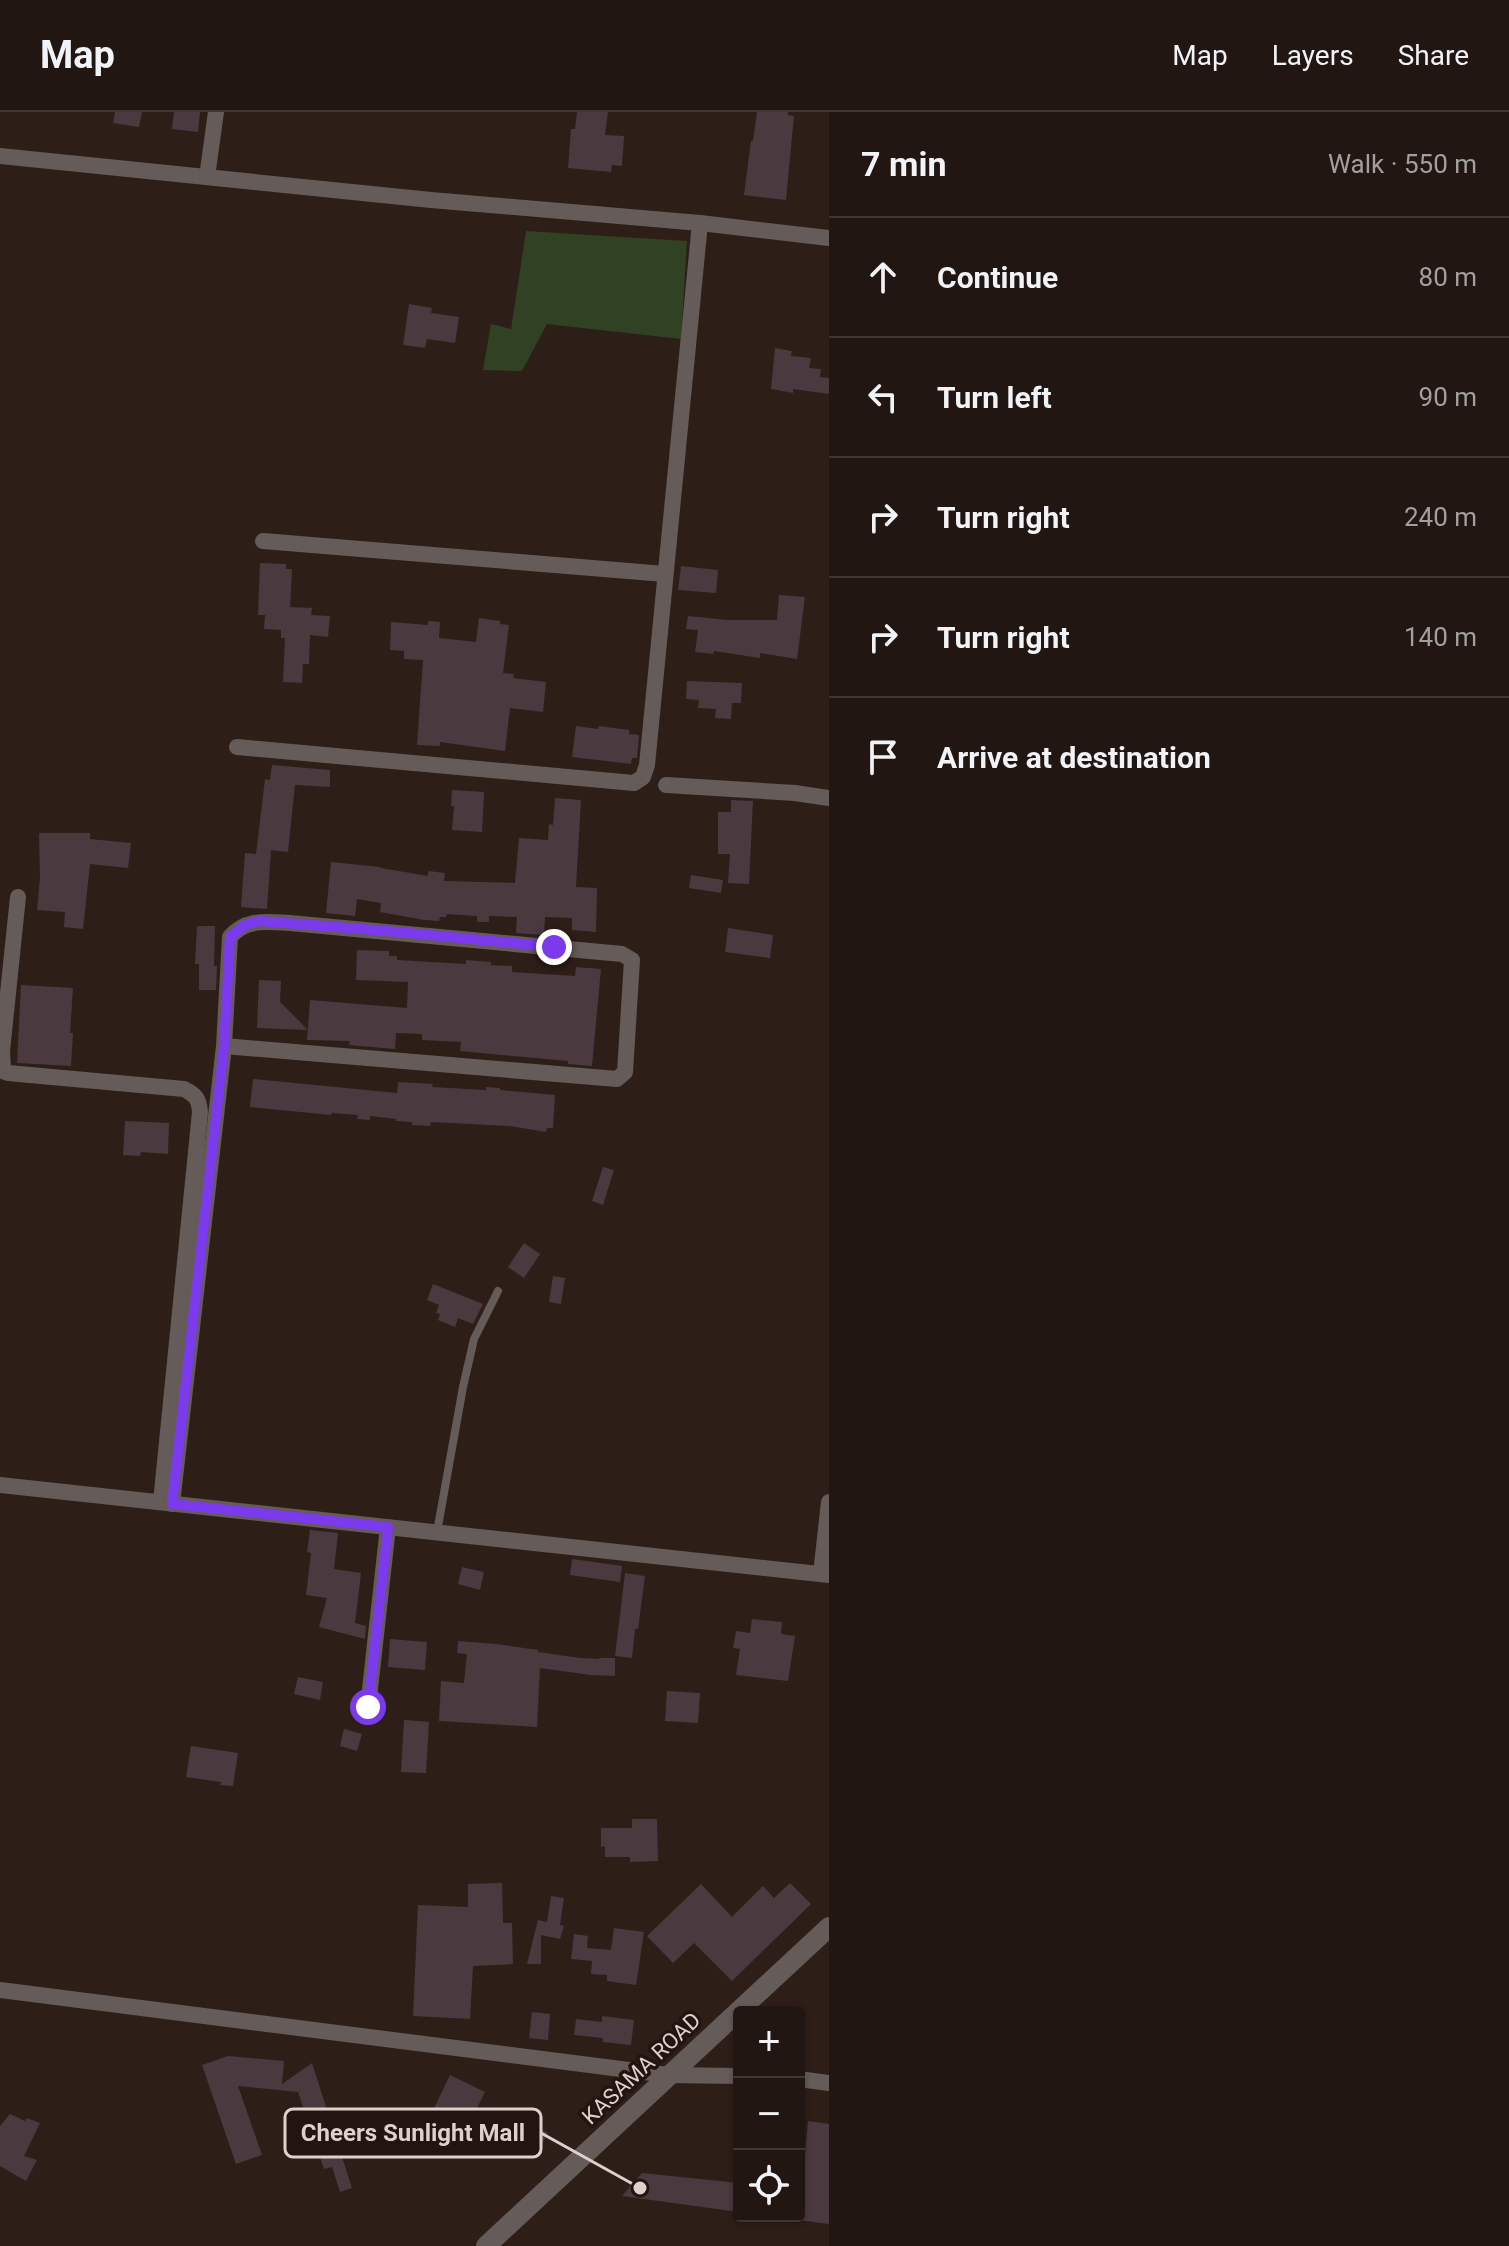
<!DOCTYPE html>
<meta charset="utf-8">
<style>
:root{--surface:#221612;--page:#2a1f1b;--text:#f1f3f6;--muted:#a29f9f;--line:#3f3532}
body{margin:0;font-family:Roboto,sans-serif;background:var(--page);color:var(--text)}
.controls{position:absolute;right:24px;bottom:24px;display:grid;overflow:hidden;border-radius:8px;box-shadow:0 2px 6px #0004}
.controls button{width:72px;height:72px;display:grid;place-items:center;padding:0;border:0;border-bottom:2px solid var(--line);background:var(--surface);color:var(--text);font:40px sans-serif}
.stop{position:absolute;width:24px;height:24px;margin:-18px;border:6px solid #7c3aed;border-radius:50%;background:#fff}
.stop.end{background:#7c3aed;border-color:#fff;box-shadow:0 2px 8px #0008}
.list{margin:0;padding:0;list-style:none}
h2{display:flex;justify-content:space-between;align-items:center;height:104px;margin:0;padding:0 32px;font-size:34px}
h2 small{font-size:26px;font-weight:400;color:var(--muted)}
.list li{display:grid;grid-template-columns:52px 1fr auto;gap:24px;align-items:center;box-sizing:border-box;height:120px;padding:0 32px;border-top:2px solid var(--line)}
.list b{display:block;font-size:30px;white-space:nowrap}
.list em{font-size:26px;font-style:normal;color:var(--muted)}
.icon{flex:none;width:44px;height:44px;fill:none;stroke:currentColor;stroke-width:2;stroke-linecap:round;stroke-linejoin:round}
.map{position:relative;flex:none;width:829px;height:2134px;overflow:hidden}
header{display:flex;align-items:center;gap:48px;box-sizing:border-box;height:112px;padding:0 40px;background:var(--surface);border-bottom:2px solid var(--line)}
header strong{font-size:38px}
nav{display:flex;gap:44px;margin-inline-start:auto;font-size:28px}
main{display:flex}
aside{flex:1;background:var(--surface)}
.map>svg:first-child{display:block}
.green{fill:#304223}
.building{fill:#4b3940}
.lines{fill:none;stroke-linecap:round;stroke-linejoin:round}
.service{stroke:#655b59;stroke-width:8}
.minor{stroke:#655b59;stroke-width:16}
.tertiary{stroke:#655b59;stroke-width:20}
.route{stroke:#7c3aed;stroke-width:10}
.labels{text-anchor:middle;stroke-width:7;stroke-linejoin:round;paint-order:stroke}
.street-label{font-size:22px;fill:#ddd1cd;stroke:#24140f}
.leader{fill:none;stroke:#ddd1cd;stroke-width:3}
.callout-dot{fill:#ddd1cd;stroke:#24140f;stroke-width:3}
.callout{fill:#24140f;stroke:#ddd1cd;stroke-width:3}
.callout-label{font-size:24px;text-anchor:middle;font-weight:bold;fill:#ddd1cd}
</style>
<header>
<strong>Map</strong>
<nav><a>Map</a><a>Layers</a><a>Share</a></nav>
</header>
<main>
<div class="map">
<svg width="829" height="2134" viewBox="0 0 829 2134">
<rect width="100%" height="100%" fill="#2e1e18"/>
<path class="green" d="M526,119l161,10 -6,98 -134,-15 -25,47 -39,-1 8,-46 20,5z"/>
<g class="building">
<path d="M115,0h27l-3,15 -26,-4z"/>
<path d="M174,0h26l-2,20 -26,-3z"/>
<path d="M577,0h31l-3,23 19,1 -2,30 -10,-1 -1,7 -43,-4 3,-39h4z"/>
<path d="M757,0h31v3l6,1 -8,84 -42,-5 7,-54h2z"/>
<path d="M409,192l23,4 -1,5 28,4 -4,26 -28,-4 -2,9 -22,-3z"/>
<path d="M775,236l17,3 -1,5 20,2 -2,10 12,1 -1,8 9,1v16l-36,-5v4l-22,-4z"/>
<path d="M260,451l26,1v5h6l-2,38 22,1 -1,7 19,1 -2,21 -18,-2 -1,29h-6l-1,19 -19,-1 2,-44h-4v-8l-17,-1 1,-14h-7z"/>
<path d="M681,454l37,4 -2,23 -38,-3z"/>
<path d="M779,483l26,2 -8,62 -37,-6v5l-46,-7 -1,3 -18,-2 3,-22 -12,-1 2,-13 39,4h50z"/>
<path d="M479,506l21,3v3l9,1 -6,48 11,1 -1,4 33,4 -3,30 -33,-4 -5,43 -65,-9v4l-23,-1 6,-85 -19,-1v-8l-14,-1 1,-28 37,3v-4l12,1 -1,16 37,4z"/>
<path d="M687,569l55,2 -1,20h-9l-1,16 -16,-1 1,-9 -18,-1 1,-8 -13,-1z"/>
<path d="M576,614l22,3 1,-3 30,4v4l10,1 -2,23h-5l-1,6 -59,-7z"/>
<path d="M272,653l58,5v17l-35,-2 -7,67 -17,-2 -4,59 -26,-2 4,-54 11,1 9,-75 5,1z"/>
<path d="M452,678l32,2 -2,40 -30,-2 2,-24h-3z"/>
<path d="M555,686l26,2 -5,87 21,1 -1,44 -24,-2v-12l-27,-1 -1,18 -28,-2 1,-16 -28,-1v6h-12v-6l-30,-2 -1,3h-6l-1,4 -15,-1 -44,-8 1,-9 -24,-4 -2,17 -29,-3 5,-51 49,5 1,1 47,8v-5l17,2 -1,8 71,2 4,-45 29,2 1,-16 4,1z"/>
<path d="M731,688l22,1 -4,83 -21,-1 2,-29h-12v-42h13z"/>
<path d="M39,721h51v6l41,4 -3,25 -38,-4 -7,65 -19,-2 1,-15 -28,-2 3,-33z"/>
<path d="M691,763l32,5 -2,13 -32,-5z"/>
<path d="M197,814h18l-1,40h3l-1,24h-17v-26h-4z"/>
<path d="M728,816l45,7 -3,23 -45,-6z"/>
<path d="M357,838l32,1v5h8v4l69,4v-4l25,2v3l21,1v6l63,4 1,-9 25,2 -9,97 -24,-2v-3l-108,-10 1,-9 -39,-2v-6l-26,-1 -1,16 -46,-4 1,-4 -43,-1 3,-40 97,8 1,-26 -52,-2z"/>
<path d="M259,868l22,1 -1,21 28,28 -51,-2z"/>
<path d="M21,873l52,3 -3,45h3l-2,33 -54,-3z"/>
<path d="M253,967l144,14 1,-11 35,2 -1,3 54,3v-3l14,1v2l55,5 -2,33h-6l-1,4 -36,-6 -79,-4 -1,4 -18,-1v-3l-16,-1v-2l-26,-3v4l-13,-1 1,-4 -26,-2 -1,2 -81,-8z"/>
<path d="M125,1009l44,2 -1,31 -27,-2 -1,4 -17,-1z"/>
<path d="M603,1055l11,3 -11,35 -11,-4z"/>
<path d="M524,1131l16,11 -16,24 -16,-11z"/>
<path d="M553,1164l12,2 -4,26 -12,-2z"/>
<path d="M433,1172l50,20 -10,20 -15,-6 -3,9 -17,-7 2,-6 -4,-1 3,-8 -12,-5z"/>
<path d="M310,1418l28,3 -4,36 27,4 -6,50 11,3 -1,13 -46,-12 8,-29 -21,-3 5,-42 -4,-1z"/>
<path d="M572,1447l50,7 -2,16 -50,-7z"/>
<path d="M462,1455l22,5 -4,18 -22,-6z"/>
<path d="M625,1461l20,3 -7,53h-3l-3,29 -17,-2z"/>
<path d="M752,1507l30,3 -1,12 14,2 -7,45 -52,-6 4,-26 -7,-1 3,-17 14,2z"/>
<path d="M390,1527l37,3 -2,28 -37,-3z"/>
<path d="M458,1529l38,3 42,6v2l42,6 19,1v-1h16v18l-24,-1 -51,-7 -3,59 -98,-6 2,-40 23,2 3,-29 -10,-1z"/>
<path d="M298,1565l25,5 -3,18 -26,-6z"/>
<path d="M667,1579l33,2 -2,30 -33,-2z"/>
<path d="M404,1608l25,2 -3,51 -25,-1z"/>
<path d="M344,1617l18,5 -5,17 -17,-5z"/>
<path d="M191,1634l47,7 -5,33 -13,-1 1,-3 -35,-5z"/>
<path d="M632,1707h25l1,42 -28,1v-5h-25v-11l-4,1v-19h31z"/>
<path d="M502,1771l1,40h9l1,41 -40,2 -3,53 -57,-3 5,-111 50,2v-23z"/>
<path d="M790,1771l21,21 -79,77 -38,-38 -21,20 -26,-27 54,-52 31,33 31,-31 11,12z"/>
<path d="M551,1784l13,2 -4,27 4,1 -4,13 -19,-4v29h-14l11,-44 9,2z"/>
<path d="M614,1816l30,4 -8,53 -29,-4v-6l-16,-1 1,-13 -21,-2 3,-25 14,2 -1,12 24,2z"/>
<path d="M532,1900l18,2 -2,26 -19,-2z"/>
<path d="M602,1904l32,4 -3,25 -28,-3v-4l-29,-3 2,-16 26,3z"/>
<path d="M228,1944l56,5 -2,23 30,-21 40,125 -12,4 -8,-25 -8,2 -26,-77 -60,-6 24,69 -26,9 -34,-99z"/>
<path d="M450,1963l35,17 -23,46 -34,-17z"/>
<path d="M508,2000l40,21 -10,18 -39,-21z"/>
<path d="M10,2002l15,7 2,-3 13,5 -16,33 13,4 -11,21 -26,-15v-40z"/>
<path d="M808,2009l21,3v100l-30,-4v-30h3z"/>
<path d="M642,2061l97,10v29l-117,-16z"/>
</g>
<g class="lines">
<path class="service" d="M437,1420l26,-145 11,-48 24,-48"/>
<g class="minor">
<path d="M0,44l431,44 269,23 129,15"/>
<path d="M207,65l9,-65"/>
<path d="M263,429l402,33"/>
<path d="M237,635l397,36 9,-6 4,-12 53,-542"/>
<path d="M666,673l129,8 34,5"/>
<path d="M18,785l-16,154 1,20 5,2 176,16c12,6 15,10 16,23l-39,390"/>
<path d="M0,1373l829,90"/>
<path d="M172,1392l52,-458 6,-109c16,-19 37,-15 60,-14l332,31 10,6 -7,112 -8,7 -393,-33"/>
<path d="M821,1462l8,-72"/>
<path d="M368,1595l20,-180"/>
<path d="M0,1878l668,85 71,1"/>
<path d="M799,1967l30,4"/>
</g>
<path class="tertiary" d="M486,2134l343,-319"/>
</g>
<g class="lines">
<path class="route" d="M368,1595l20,-180 -216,-23 52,-458 6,-109 15,-12 14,-4 127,10 168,16"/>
</g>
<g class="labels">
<g class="street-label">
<text transform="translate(641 1956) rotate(-43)" y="8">KASAMA ROAD</text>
</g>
</g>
<path class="leader" d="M640 2076L541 2021"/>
<circle class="callout-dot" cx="640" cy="2076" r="8"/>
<rect class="callout" x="285" y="1997" width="256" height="48" rx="8"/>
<g class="callout-label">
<text x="413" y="2029">Cheers Sunlight Mall</text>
</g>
</svg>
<div class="controls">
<button>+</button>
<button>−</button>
<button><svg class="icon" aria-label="locate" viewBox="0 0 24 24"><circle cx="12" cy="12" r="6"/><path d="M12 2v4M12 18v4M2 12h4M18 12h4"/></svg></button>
</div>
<div class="stop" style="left:368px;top:1595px"></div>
<div class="stop end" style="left:554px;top:835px"></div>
</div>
<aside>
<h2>7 min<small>Walk · 550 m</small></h2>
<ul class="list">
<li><svg class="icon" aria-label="ahead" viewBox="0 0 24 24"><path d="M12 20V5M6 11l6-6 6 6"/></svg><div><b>Continue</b></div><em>80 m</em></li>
<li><svg class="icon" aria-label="left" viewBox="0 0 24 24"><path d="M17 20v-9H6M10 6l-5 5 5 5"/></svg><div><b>Turn left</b></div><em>90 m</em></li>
<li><svg class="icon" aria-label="right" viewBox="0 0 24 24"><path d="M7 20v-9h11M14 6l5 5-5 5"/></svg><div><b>Turn right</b></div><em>240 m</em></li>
<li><svg class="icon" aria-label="right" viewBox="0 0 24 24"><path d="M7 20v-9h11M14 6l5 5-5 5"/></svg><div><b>Turn right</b></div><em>140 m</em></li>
<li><svg class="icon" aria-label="arrive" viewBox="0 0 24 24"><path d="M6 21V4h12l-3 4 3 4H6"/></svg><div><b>Arrive at destination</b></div></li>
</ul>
</aside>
</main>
